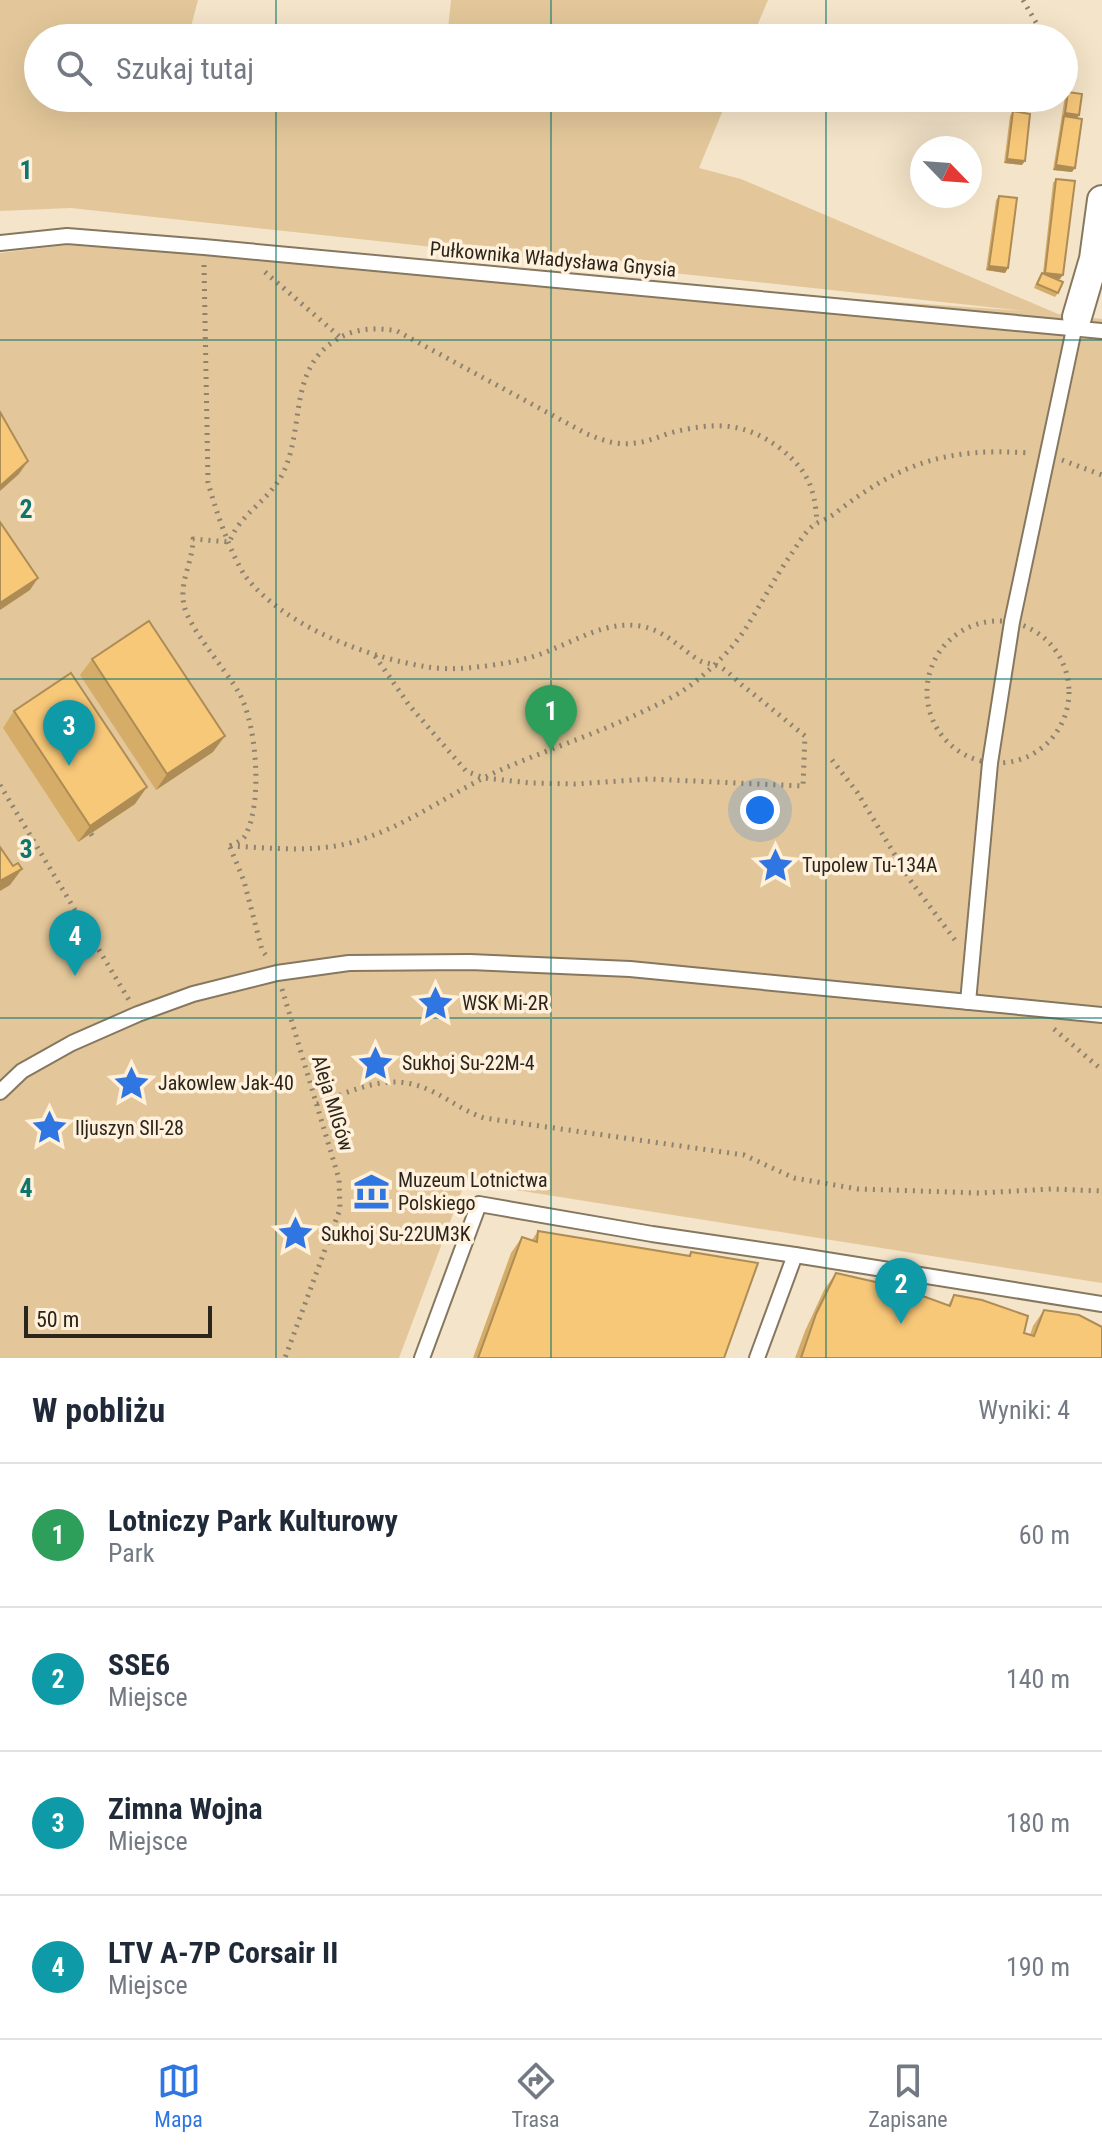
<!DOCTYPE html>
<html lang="pl">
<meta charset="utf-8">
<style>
:root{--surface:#fff;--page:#f2f2f3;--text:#1f2937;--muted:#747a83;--line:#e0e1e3;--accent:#2f76e3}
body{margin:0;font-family:"Roboto Condensed",sans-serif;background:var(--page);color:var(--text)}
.compass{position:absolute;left:910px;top:136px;width:72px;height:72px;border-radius:50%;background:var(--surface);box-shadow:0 8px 32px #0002;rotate:115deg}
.scale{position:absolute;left:24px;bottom:20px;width:188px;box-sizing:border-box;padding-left:8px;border:4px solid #2b251b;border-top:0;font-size:22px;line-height:28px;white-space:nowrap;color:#2b251b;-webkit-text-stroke:6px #fff1dc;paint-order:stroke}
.you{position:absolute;left:760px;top:810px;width:28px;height:28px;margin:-20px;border:6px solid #fff;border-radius:50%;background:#1a73e8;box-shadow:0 0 0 12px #1a73e833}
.badge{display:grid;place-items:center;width:52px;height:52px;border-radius:50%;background:var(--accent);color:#fff;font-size:26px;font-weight:700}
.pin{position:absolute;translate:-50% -66px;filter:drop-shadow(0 2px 4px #0008)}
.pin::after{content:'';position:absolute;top:42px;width:28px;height:24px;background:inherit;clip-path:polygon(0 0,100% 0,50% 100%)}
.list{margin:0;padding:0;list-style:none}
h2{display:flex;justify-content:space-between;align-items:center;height:104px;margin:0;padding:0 32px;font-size:34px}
h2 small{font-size:26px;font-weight:400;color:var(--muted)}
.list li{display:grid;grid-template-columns:52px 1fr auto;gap:24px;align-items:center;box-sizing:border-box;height:144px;padding:0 32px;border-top:2px solid var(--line)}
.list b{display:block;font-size:30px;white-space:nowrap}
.list p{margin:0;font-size:26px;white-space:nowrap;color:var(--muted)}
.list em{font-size:26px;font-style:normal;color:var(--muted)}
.icon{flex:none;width:44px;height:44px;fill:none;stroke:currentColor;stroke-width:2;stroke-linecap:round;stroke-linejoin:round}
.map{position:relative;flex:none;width:1102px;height:1358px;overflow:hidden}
.search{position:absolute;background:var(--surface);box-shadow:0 8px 32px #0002;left:24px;right:24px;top:24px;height:88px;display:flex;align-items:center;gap:20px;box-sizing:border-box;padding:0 28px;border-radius:44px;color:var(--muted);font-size:30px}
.sheet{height:680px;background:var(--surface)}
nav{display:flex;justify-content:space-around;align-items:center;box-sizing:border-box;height:112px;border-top:2px solid var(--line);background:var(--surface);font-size:22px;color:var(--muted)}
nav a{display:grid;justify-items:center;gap:4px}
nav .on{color:var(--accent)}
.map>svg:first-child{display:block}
.green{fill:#e3c79a}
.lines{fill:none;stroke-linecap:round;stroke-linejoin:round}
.lane-casing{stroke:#86775f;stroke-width:18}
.street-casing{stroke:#86775f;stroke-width:32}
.path{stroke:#8e8371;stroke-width:5;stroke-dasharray:2 6;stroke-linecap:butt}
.lane{stroke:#fff;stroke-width:14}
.street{stroke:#fff;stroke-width:28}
.wall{fill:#d5ac68}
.shaded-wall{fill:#ae8c55}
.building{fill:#f8c879;stroke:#ae8c55;stroke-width:2}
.grid{fill:none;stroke:#0f766e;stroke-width:2;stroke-opacity:0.55}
.labels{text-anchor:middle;stroke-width:7;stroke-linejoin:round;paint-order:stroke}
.street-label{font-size:20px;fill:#2b251b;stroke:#fff1dc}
.poi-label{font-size:20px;fill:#2b251b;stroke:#fff1dc;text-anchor:start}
.grid-label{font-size:26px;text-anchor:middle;font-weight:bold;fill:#0f766e;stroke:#fff1dc;stroke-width:7;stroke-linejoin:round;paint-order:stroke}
</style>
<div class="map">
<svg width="1102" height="1358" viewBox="0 0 1102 1358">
<rect width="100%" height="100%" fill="#f4e4c9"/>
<g class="green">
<path d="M0,0h198l-10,38h-150v60h317l16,8 2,-8h355l-29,70 42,11 317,135 44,5v964l-637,-101 -66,176h-399v-1105l67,-8 959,66 -955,-103 -71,3z"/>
<path d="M451,0h317l-16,38h-305z"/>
</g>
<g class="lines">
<defs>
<g id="lane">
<path d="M0,243l67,-7 137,11 898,84"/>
<path d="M968,1002l22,-239 22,-141 64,-302"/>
<path d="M0,1092l22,-21 50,-28 66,-29 55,-20 84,-21 72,-10 121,-1 160,7 472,46"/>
<path d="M795,1255l307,49"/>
<path d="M422,1358l57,-154 173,30 143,21 -38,103"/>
</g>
<path id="street" d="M1077,317l17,-58 8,-59"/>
</defs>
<use href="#lane" class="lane-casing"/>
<use href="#street" class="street-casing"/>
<g class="path">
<path d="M1023,0l22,38"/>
<path d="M204,265l4,217c6,24 24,76 38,95 38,49 122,81 182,90 24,4 54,0 78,-4 16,-3 32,-7 47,-14 28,-11 55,-28 87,-23 24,4 38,20 57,33 7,5 15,4 23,8 8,4 16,13 23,19 21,16 41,33 62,50l-2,50 -154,-7 -74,5 -44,-1 -47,-5 -18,-7 -57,-66 -34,-49"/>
<path d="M265,272l75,65"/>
<path d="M1062,460l40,15"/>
<circle cx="998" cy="692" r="71"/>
<path d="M832,760l25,32 53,88 45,60"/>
<path d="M0,785l129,215"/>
<path d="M91,834l4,6"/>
<path d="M230,846c5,-3 12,-5 15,-10 18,-32 12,-112 -6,-143 -13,-23 -51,-66 -55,-88 -5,-24 9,-43 9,-66l36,3c3,-5 5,-11 9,-16 14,-19 31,-28 44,-51 23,-44 6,-103 51,-133 19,-14 42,-15 64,-11l190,103c15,6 31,12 48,9 12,-1 23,-6 35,-10 43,-11 74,-12 111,16 27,22 34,39 36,74"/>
<path d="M230,846c43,2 91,8 133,-7 48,-16 89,-47 135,-68 48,-21 98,-37 146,-60 17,-8 37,-17 52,-30 20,-16 40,-36 53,-58 14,-22 26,-46 41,-67 7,-10 16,-27 27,-33 7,-3 14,-6 21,-12 62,-48 111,-64 191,-58"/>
<path d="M230,847l14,34 18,69 6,8"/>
<path d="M282,989l57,190 1,30 -55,149"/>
<path d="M1054,1029l48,41"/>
<path d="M317,1104c37,-14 71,-32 110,-15 21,9 34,21 57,29l260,37 50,23 64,11 122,4 71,-4 51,2"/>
</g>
<use href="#lane" class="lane"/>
<use href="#street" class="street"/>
</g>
<g class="wall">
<path d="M1068,92l9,26 -5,54 -19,-2 12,-74z"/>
<path d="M1013,111l9,54 -18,-2 6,-47z"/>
<path d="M1056,179l4,100h-5l3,14 -3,4 -21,-9 5,-11 3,-4h1l10,-90z"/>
<path d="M999,196l9,72 -3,5 -19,-3 10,-70z"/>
<path d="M92,659l121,93 -57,38 -76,-115z"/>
<path d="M14,711l121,93 -57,38 -75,-114z"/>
<path d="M538,1231l150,25 3,-4 33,106h-251l38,-105 11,-16 10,3z"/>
<path d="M836,1273l62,19 3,-4 47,17 6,-10 76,40 3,-9 11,-16 58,48h-307l10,-27 19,-41z"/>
</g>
<g class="shaded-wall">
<path d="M1016,98h7l10,3 -3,5 -15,-6z"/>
<path d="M1065,113l14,2 -3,5 -14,-2z"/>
<path d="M1007,159l18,2 -3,4 -18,-2z"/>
<path d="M1056,165l19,3 -3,4 -19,-2z"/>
<path d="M989,266l19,2 -3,5 -19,-3z"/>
<path d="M1045,273l18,2 -3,4 -18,-2z"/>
<path d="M28,461l-9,13 -19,17v-5z"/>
<path d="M38,578l-8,12 -30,20v-7z"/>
<path d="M225,736l-12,16 -57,38 11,-16z"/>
<path d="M147,787l-12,17 -57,38 12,-16z"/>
<path d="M22,869l-12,16 -10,6v-10z"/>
</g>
<g class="building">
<path d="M1068,92l14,2 -3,21 -14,-2z"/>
<path d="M1013,111l17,3 -5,47 -18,-2z"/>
<path d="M1064,116l18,3 -7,49 -19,-3z"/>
<path d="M1056,179l19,2 -12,94 -18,-2z"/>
<path d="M999,196l18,2 -9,70 -19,-2z"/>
<path d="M1042,273l21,9 -5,11 -21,-9z"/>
<path d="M0,412l28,49 -28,25z"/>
<path d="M0,522l38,56 -38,25z"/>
<path d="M149,621l76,115 -58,38 -75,-115z"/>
<path d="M71,673l76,114 -57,39 -76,-115z"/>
<path d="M0,847l13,19 5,-3 4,6 -22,12z"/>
<path d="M538,1231l152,25 1,-4 67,11 -34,95h-246l44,-121 15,5z"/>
<path d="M836,1273l44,10 20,10 1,-5 49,18 4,-11 28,5 46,16 -4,17 10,3 10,-26 35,5 23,12v31h-301l15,-44z"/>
</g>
<path class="grid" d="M276,0v38M551,0v38M826,0v38M276,98v1260M551,98v1260M826,98v1260M0,340h1102M0,679h1102M0,1018h1102"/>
<defs>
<symbol id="sight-bare" viewBox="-9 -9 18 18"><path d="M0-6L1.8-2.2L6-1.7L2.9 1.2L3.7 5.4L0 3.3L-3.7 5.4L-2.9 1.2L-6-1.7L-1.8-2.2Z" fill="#2f76e3" stroke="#fff1dc" stroke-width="2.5" paint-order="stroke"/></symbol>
<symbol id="museum-bare" viewBox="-9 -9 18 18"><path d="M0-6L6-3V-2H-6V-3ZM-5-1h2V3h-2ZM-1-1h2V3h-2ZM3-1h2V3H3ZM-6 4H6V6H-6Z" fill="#2f76e3" stroke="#fff1dc" stroke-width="2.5" paint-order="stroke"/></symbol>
</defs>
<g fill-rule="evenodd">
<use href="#sight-bare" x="750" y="840" width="51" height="51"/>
<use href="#sight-bare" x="410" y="978" width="51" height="51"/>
<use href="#sight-bare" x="350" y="1038" width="51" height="51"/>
<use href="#sight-bare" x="106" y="1058" width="51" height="51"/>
<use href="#sight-bare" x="24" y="1102" width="51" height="51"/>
<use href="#museum-bare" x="346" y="1166" width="51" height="51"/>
<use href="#sight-bare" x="270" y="1208" width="51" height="51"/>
</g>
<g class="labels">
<g class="street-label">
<text transform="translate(553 259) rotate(5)" y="7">Pułkownika Władysława Gnysia</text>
<text transform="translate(333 1103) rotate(73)" y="7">Aleja MIGów</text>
</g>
<g class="poi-label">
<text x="802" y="872">Tupolew Tu-134A</text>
<text x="462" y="1010">WSK Mi-2R</text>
<text x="402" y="1070">Sukhoj Su-22M-4</text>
<text x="158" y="1090">Jakowlew Jak-40</text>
<text x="75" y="1135">Iljuszyn SIl-28</text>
<text x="398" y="1187">Muzeum Lotnictwa<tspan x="398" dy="23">Polskiego</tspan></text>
<text x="321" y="1241">Sukhoj Su-22UM3K</text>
</g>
</g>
<g class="grid-label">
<text x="26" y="179">1</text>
<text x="26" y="518">2</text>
<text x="26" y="858">3</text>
<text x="26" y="1197">4</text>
</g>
</svg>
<svg class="compass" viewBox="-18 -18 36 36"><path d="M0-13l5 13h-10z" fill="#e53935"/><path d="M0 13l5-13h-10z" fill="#747a83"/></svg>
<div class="scale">50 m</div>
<div class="you"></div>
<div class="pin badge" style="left:551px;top:751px;background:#2e9e5b">1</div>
<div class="pin badge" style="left:901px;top:1324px;background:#0f9aa8">2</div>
<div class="pin badge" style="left:69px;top:766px;background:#0f9aa8">3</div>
<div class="pin badge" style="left:75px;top:976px;background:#0f9aa8">4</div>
<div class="search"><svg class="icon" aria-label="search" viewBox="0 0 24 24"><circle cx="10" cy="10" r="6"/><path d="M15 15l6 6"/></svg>Szukaj tutaj</div>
</div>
<section class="sheet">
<h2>W pobliżu<small>Wyniki: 4</small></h2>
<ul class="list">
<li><span class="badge" style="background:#2e9e5b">1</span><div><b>Lotniczy Park Kulturowy</b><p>Park</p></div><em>60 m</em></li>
<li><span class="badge" style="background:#0f9aa8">2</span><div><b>SSE6</b><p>Miejsce</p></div><em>140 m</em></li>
<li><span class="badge" style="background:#0f9aa8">3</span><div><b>Zimna Wojna</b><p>Miejsce</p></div><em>180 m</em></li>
<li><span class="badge" style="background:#0f9aa8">4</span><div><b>LTV A-7P Corsair II</b><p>Miejsce</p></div><em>190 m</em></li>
</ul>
</section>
<nav>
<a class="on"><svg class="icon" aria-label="map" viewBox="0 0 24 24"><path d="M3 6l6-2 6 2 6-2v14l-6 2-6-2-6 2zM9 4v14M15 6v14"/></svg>Mapa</a>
<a><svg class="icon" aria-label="directions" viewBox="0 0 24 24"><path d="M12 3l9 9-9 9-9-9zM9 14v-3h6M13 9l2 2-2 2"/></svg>Trasa</a>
<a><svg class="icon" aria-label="saved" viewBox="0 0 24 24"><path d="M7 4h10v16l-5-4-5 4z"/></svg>Zapisane</a>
</nav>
